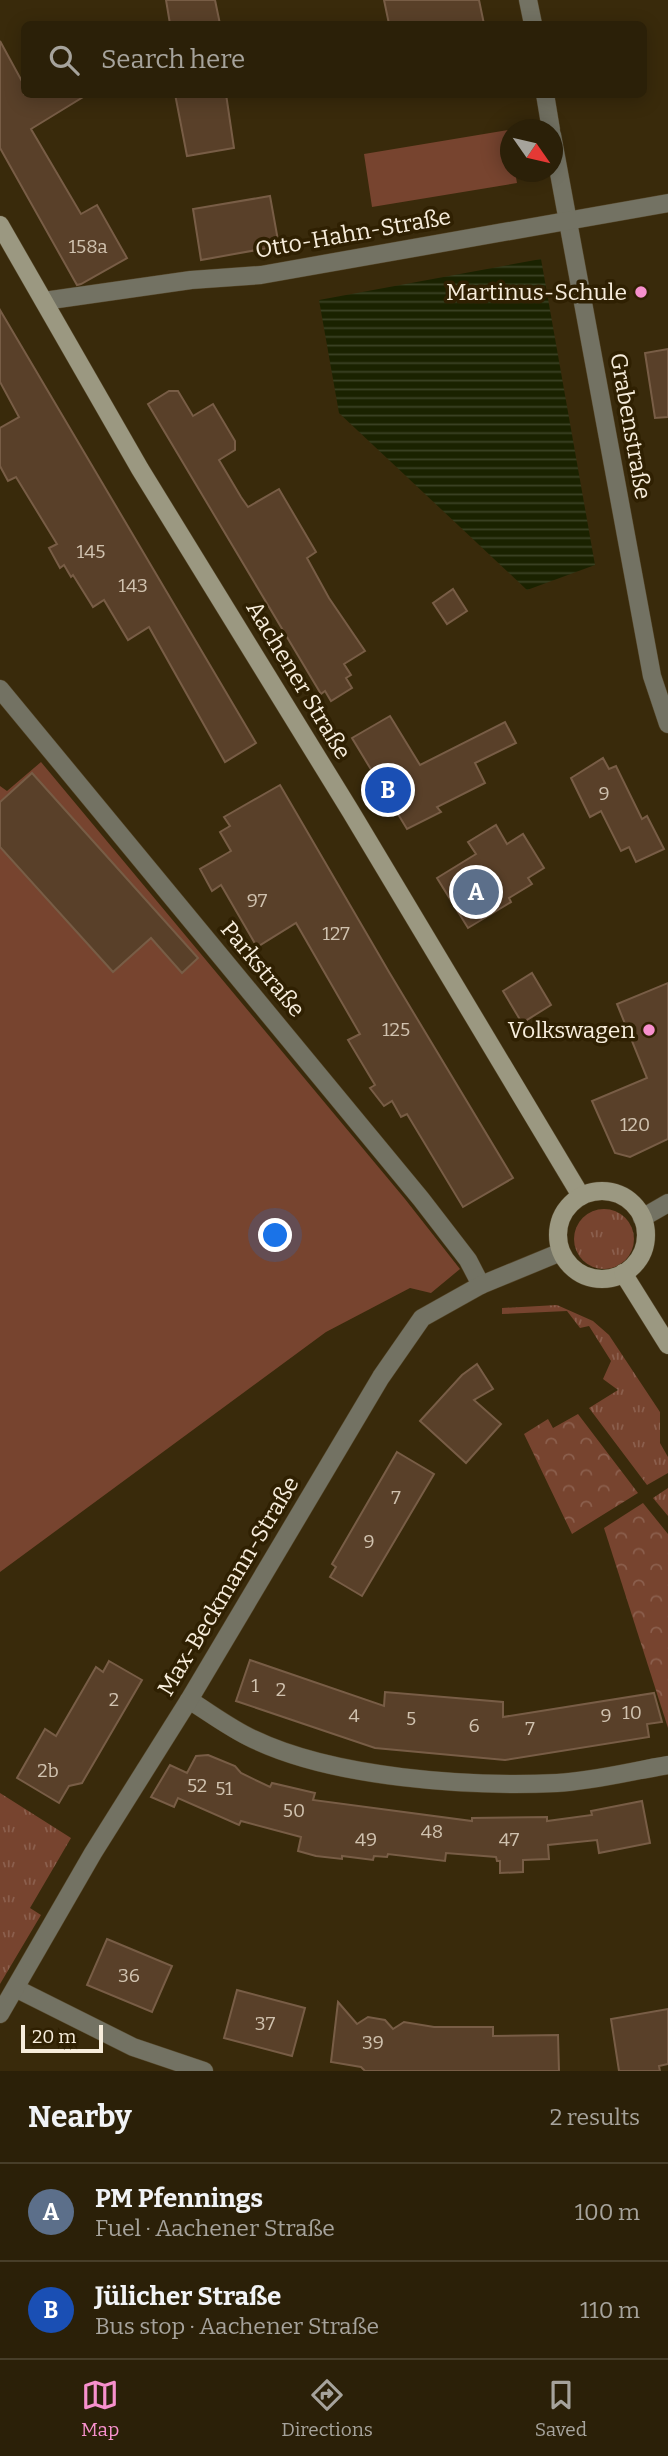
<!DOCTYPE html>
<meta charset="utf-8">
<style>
:root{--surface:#2b2008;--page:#332812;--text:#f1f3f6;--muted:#a6a39c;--line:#473e29;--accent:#f790cd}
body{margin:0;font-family:Bitter,serif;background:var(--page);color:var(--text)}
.compass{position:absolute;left:500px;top:119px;width:63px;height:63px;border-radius:50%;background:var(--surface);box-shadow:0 4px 18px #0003;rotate:124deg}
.scale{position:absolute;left:21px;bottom:18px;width:82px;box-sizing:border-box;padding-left:7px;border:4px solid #f7eddc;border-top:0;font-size:19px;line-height:24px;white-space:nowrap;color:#f7eddc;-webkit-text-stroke:5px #2f2002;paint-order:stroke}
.you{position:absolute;left:276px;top:1236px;width:24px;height:24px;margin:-18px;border:5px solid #fff;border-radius:50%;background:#1a73e8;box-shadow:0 0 0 10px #1a73e833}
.badge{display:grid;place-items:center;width:46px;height:46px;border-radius:50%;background:var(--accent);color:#fff;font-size:23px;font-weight:700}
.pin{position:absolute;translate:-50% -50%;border:4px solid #fff;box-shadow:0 2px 7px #0006}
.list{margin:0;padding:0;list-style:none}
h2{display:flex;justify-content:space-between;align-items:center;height:91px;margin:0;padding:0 28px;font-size:30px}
h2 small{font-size:23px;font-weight:400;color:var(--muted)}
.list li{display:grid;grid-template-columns:46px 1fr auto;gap:21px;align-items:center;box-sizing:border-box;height:98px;padding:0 28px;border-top:2px solid var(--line)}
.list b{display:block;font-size:26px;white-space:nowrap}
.list p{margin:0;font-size:23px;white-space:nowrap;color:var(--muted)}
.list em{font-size:23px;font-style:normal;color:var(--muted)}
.icon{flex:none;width:38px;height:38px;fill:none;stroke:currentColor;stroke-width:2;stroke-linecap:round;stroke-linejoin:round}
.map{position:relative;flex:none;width:668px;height:2071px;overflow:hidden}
.search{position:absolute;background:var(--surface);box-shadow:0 4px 18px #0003;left:21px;right:21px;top:21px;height:77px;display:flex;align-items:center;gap:18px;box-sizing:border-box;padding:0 24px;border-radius:10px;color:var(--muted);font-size:26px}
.sheet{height:287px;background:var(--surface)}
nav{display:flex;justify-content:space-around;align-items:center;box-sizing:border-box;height:98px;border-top:2px solid var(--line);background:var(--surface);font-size:19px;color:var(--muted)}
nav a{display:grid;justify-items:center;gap:4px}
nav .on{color:var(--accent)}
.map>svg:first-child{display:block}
.grass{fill:url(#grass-tufts)}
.forest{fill:url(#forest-crowns)}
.garden{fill:#77442f}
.water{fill:url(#water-rules)}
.building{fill:#594029;stroke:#785d46;stroke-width:2}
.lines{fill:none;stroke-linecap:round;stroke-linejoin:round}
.street-casing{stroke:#544528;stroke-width:19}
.secondary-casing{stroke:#544528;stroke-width:19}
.street{stroke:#737263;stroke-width:18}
.secondary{stroke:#9b9881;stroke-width:18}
.poi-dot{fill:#f790cd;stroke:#2f2002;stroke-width:2.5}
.labels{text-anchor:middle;stroke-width:7;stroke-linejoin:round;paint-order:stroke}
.number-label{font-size:19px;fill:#d0c2af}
.street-label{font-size:23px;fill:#f7eddc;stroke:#2f2002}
.poi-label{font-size:23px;fill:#f7eddc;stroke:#2f2002;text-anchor:end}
</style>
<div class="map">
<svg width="668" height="2071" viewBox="0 0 668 2071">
<defs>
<pattern id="grass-tufts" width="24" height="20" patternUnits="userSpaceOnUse" patternTransform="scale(1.75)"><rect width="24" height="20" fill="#77442f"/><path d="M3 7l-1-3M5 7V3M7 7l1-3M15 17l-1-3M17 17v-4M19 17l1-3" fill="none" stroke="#8b5f4d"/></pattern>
<pattern id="forest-crowns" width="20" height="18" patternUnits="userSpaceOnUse" patternTransform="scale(1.75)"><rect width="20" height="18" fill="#77442f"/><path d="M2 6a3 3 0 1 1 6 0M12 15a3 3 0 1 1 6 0" fill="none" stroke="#8b5f4d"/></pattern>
<pattern id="water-rules" width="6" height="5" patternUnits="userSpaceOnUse" patternTransform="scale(1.75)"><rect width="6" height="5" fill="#1a2200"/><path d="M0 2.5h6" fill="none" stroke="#3c4225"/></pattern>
</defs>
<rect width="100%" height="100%" fill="#392a0b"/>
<g class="grass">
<circle cx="604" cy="1239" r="30"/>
<path d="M557,1305l36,16 16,14 51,77v31l8,14v16l-21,12 -58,-77 29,-18 -15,-11 8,-18 -22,-35 -9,2 -13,-17 -65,3v-6z"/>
<path d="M668,1488v28l-15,-18z"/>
<path d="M0,1793l71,45 -41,70 11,7 -41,69z"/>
</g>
<g class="forest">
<path d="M578,1414l60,79 -66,41 -48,-100 24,-15 5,9z"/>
<path d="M643,1503l25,31v194l-64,-200z"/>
</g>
<g class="garden">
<path d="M508,130l2,42h5l2,11 -145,24 -8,-53z"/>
<path d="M41,762l364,437 55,70 -29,24 -21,-5 -84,44 -326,240v-786l7,5z"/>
</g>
<path class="water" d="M541,259l54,306 -68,25 -188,-177 -20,-113z"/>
<g class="building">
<path d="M166,0h49l5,24h-50z"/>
<path d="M384,0h95l5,24h-95z"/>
<path d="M0,41l24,44v9h64l-57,35 50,85 16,-9 30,53 -46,26 -4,1 -77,-137z"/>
<path d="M175,94h51l8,54 -47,8z"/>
<path d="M270,196l9,50 -78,14 -8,-51z"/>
<path d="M0,310l256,433 -31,19 -76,-135 -21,13 -24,-40 -11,7 -20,-32 -2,2 -7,-12 -4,3 -11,-20 8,-4 -41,-67 -8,4 -8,-15v-38l19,-11 -19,-35z"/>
<path d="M668,349v68l-13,1 -10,-65z"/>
<path d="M169,391h9l15,25 20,-12 22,37v9l-16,10 22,37 7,10 31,-18 37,63 -9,6 22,40 36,53 -21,13 7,11 -5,3 6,10 -21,13 -6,-10 -4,3 -173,-290z"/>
<path d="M453,589l14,22 -20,13 -14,-21z"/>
<path d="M390,716l30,49 85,-43 11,21 -41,20 10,20 -48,24 4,5 -34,17 -55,-91z"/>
<path d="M603,758l6,11 7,-3 26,53 5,-3 17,33 -28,13 -7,-15 -8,4 -20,-40 -11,6 -19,-39z"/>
<path d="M32,773l166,185 -16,15 -31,-35 -38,34 -113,-125v-45z"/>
<path d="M280,785l109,187 124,206 -50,29 -56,-93 -6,3 -9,-16 -8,5 -14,-18 5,-3 -27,-45 12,-6 -64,-111 -39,24 -36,-62 -9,6 -12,-22 31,-18 -11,-19 10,-6 -6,-9z"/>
<path d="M496,825l11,19 16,-10 21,34 -16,10 4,6 -23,14 2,4 -43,26 -31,-50 39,-24 -8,-12z"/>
<path d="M532,973l19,32 -29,18 -19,-32z"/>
<path d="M668,983v156l-38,18 -15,-4 -23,-52 55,-23 -30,-74z"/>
<path d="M477,1364l16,25 -19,11 27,24 -35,39 -46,-42 42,-46z"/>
<path d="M397,1452l37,22 -72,122 -32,-19 6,-10 -4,-3z"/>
<path d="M250,1660l134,46 1,-14 118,10v15l151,-24 8,29 -15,2 2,13 -144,23 -130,-12 -139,-47z"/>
<path d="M109,1661l33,19 -60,103 -13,3 -10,17 -42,-25 28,-49 11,7 40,-69 7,5z"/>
<path d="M208,1755l27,11 6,7 29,14 2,-4 43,10 -2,7 159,21v-3l75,-1v4l45,-6 -1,-4 51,-10 8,42 -51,10 -2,-13 -49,5 1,14 -26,1v12l-23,1v-12h-3l-1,-4 -50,-4 -1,8 -57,-7 -1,3 -13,-1 -1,4 -31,-4v3l-26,-3 -18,-5 3,-14 -60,-16 -2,4 -61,-27 -4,9 -23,-10 19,-32 17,8 9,-17z"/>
<path d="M107,1939l65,27 -20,46 -65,-27z"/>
<path d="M237,1990l68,18 -13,48 -68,-18z"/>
<path d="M338,2002l19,22 11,-7 17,3 8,9 11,-7 30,5h59v9l65,-1 1,36h-194l-4,-4 -30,-5z"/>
<path d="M668,2009v55l-9,2 1,5h-41l-8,-52z"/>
</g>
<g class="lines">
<defs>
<g id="street">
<path d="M528,0l5,24"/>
<path d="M545,94l6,36"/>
<path d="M552,135l100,541 16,48"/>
<path d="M44,301l147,-21 70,-5 407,-72"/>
<path d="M0,689l421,510 47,61 13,25"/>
<path d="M642,1218l26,-15"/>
<path d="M189,1700c21,13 42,29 64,39 81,39 215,48 304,44 37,-2 75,-12 111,-18"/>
<path d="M17,1989l116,58 71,24"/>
<path d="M0,2014l93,-161 96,-153 192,-323 41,-59 59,-33 80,-33"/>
</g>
<g id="secondary">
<path d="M0,225l140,244 211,343 230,384"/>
<circle cx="602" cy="1235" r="44"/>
<path d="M623,1273l45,72"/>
</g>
</defs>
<use href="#street" class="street-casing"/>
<use href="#secondary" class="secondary-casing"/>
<use href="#street" class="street"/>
<use href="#secondary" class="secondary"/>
</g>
<g class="poi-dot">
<circle cx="641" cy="292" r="7"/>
<circle cx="649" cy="1030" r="7"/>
</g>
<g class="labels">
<g class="number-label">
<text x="88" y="253">158a</text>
<text x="91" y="558">145</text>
<text x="133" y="592">143</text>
<text x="604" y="800">9</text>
<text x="257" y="907">97</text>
<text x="336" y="940">127</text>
<text x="396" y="1036">125</text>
<text x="635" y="1131">120</text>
<text x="396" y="1504">7</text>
<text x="369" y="1548">9</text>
<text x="255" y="1692">1</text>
<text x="281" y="1696">2</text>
<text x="114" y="1706">2</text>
<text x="632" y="1719">10</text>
<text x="354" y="1722">4</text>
<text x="606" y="1722">9</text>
<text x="411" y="1725">5</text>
<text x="474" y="1732">6</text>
<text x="530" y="1735">7</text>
<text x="48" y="1777">2b</text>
<text x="197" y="1792">52</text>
<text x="224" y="1795">51</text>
<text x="294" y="1817">50</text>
<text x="432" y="1838">48</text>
<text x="366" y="1846">49</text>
<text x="509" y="1846">47</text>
<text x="129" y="1982">36</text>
<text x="265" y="2030">37</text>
<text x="373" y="2049">39</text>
</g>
<g class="street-label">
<text transform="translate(353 233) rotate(-10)" y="8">Otto-Hahn-Straße</text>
<text transform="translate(631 426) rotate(80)" y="8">Grabenstraße</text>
<text transform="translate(299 680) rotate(59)" y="8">Aachener Straße</text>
<text transform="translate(263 969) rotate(50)" y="8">Parkstraße</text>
<text transform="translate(228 1586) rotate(-59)" y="8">Max-Beckmann-Straße</text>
</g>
<g class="poi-label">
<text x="627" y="300">Martinus-Schule</text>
<text x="635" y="1038">Volkswagen</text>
</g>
</g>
</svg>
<svg class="compass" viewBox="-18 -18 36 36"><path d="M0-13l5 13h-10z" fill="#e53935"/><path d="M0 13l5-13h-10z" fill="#a6a39c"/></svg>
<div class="scale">20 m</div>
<div class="you"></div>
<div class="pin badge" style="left:476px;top:892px;background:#5c6f8a">A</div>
<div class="pin badge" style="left:388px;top:790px;background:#1a4fb4">B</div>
<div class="search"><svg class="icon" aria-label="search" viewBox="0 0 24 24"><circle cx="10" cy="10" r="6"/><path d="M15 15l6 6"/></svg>Search here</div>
</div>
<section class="sheet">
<h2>Nearby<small>2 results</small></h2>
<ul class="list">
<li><span class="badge" style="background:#5c6f8a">A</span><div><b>PM Pfennings</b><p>Fuel · Aachener Straße</p></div><em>100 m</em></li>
<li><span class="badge" style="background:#1a4fb4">B</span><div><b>Jülicher Straße</b><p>Bus stop · Aachener Straße</p></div><em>110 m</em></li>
</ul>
</section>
<nav>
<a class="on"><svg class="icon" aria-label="map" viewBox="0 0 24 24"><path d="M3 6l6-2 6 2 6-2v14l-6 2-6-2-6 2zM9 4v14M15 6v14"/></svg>Map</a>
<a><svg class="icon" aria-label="directions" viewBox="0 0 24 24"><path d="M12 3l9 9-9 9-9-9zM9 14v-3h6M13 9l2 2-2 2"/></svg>Directions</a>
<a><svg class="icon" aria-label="saved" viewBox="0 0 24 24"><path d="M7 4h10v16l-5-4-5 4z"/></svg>Saved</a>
</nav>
